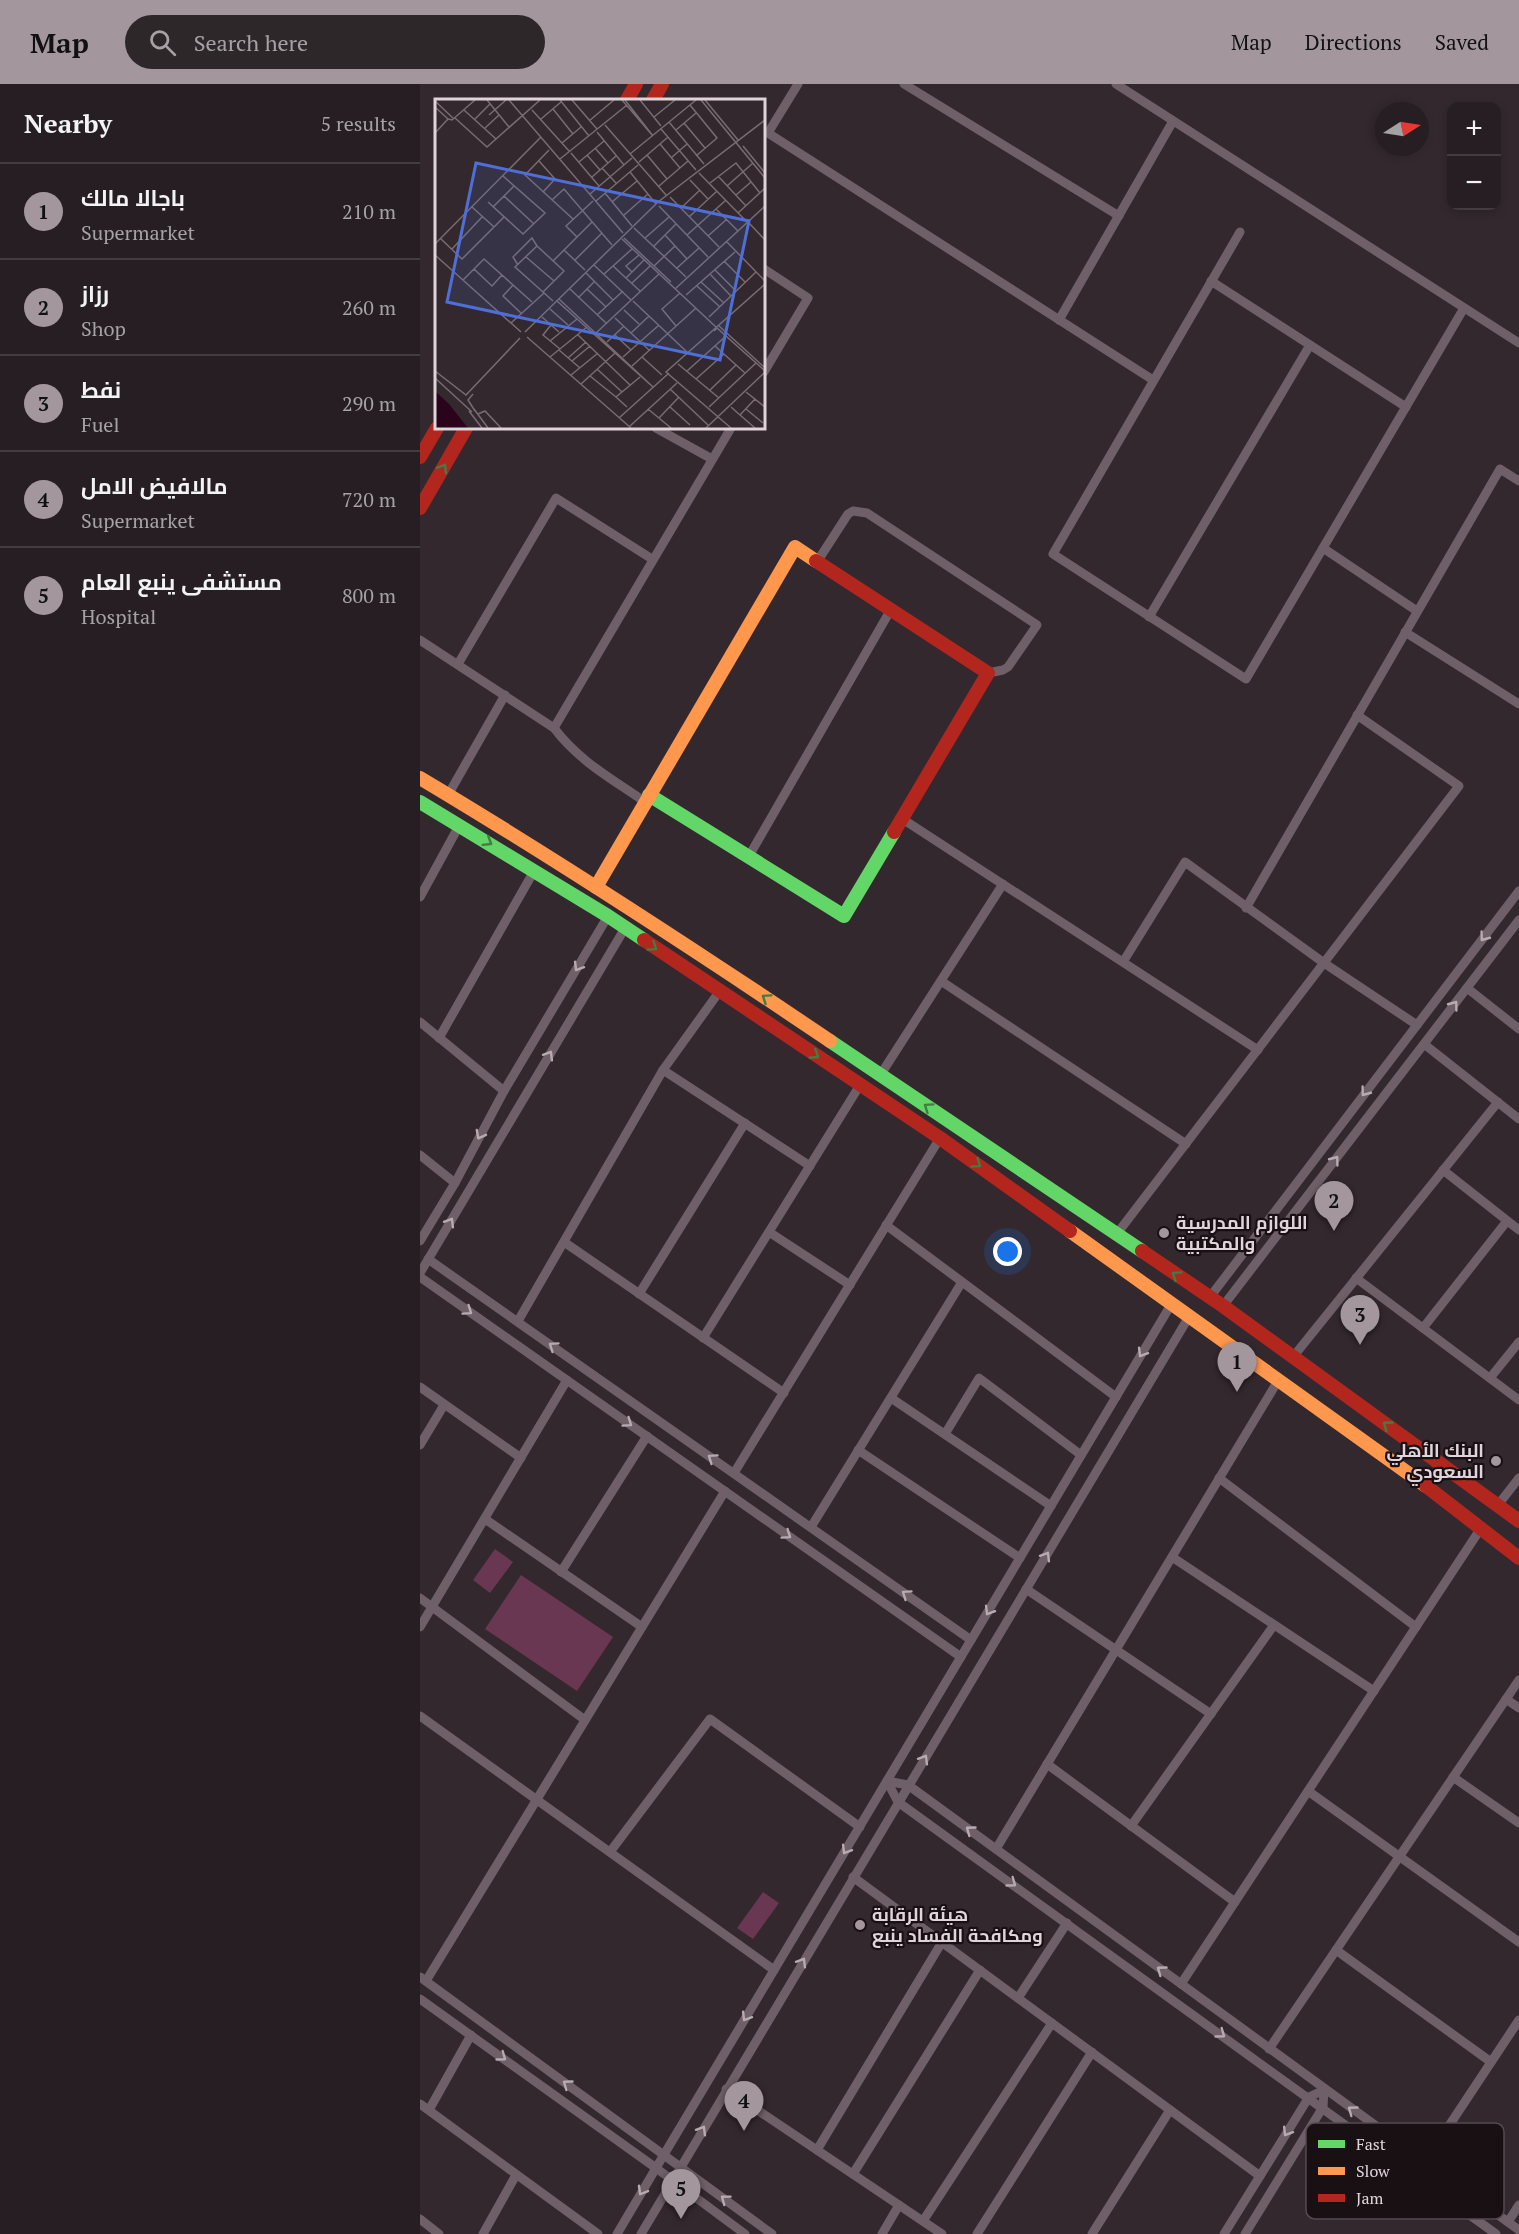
<!DOCTYPE html>
<meta charset="utf-8">
<style>
:root{--surface:#261e22;--page:#2e272a;--text:#f1f3f6;--muted:#a4a2a5;--line:#423c40;--accent:#a3979d}
body{margin:0;font-family:"PT Serif",Cairo,serif;background:var(--page);color:var(--text)}
.controls{position:absolute;right:18px;top:18px;display:grid;overflow:hidden;border-radius:12px;box-shadow:0 3px 9px #0003}
.controls button{width:54px;height:54px;display:grid;place-items:center;padding:0;border:0;border-bottom:2px solid var(--line);background:var(--surface);color:var(--text);font:30px sans-serif}
.compass{position:absolute;left:955px;top:18px;width:54px;height:54px;border-radius:50%;background:var(--surface);box-shadow:0 3px 9px #0003;rotate:78deg}
.you{position:absolute;left:588px;top:1168px;width:21px;height:21px;margin:-15px;border:4px solid #fff;border-radius:50%;background:#1a73e8;box-shadow:0 0 0 9px #1a73e833}
.badge{display:grid;place-items:center;width:39px;height:39px;border-radius:50%;background:var(--accent);color:#111;font-size:20px;font-weight:700}
.pin{position:absolute;translate:-50% -50px;filter:drop-shadow(0 2px 3px #0008)}
.pin::after{content:'';position:absolute;top:32px;width:21px;height:18px;background:inherit;clip-path:polygon(0 0,100% 0,50% 100%)}
.list{margin:0;padding:0;list-style:none}
h2{display:flex;justify-content:space-between;align-items:center;height:78px;margin:0;padding:0 24px;font-size:26px}
h2 small{font-size:20px;font-weight:400;color:var(--muted)}
.list li{display:grid;grid-template-columns:39px 1fr auto;gap:18px;align-items:center;box-sizing:border-box;height:96px;padding:0 24px;border-top:2px solid var(--line)}
.list b{display:block;font-size:22px;white-space:nowrap}
.list p{margin:0;font-size:20px;white-space:nowrap;color:var(--muted)}
.list em{font-size:20px;font-style:normal;color:var(--muted)}
.icon{flex:none;width:33px;height:33px;fill:none;stroke:currentColor;stroke-width:2;stroke-linecap:round;stroke-linejoin:round}
.map{position:relative;flex:none;width:1099px;height:2150px;overflow:hidden}
header{display:flex;align-items:center;gap:36px;box-sizing:border-box;height:84px;padding:0 30px;background:var(--accent);color:#111}
header strong{font-size:28px}
nav{display:flex;gap:33px;margin-inline-start:auto;font-size:21px}
.search{width:420px;height:54px;background:var(--page);display:flex;align-items:center;gap:15px;box-sizing:border-box;padding:0 21px;border-radius:33px;color:var(--muted);font-size:22px}
main{display:flex}
aside{flex:1;background:var(--surface)}
.map>svg:first-child{display:block}
.green{fill:#693752}
.lines{fill:none;stroke-linecap:round;stroke-linejoin:round}
.street{stroke:#6f5f68;stroke-width:9}
.fast{stroke:#63d668;stroke-width:14}
.slow{stroke:#ff974d;stroke-width:14}
.jam{stroke:#b3261e;stroke-width:14}
.oneway{stroke:#427d42}
.oneway2{stroke:#b8aab1}
.poi-dot{fill:#a3979d;stroke:#191014;stroke-width:2}
.labels{text-anchor:middle;stroke-width:4.5;stroke-linejoin:round;paint-order:stroke}
.poi-label{font-size:18px;font-weight:bold;fill:#e0d3d9;stroke:#191014;text-anchor:start}
.inset-road{fill:none;stroke:#786c72;stroke-width:1.5}
.view{fill:#4e6fd8;fill-opacity:0.15;stroke:#4e6fd8;stroke-width:3}
.inset-edge{fill:none;stroke:#e0d3d9;stroke-width:3}
.key{fill:#191014;stroke:#554a4f;stroke-width:1.5}
.key-label{font-size:16px;fill:#e0d3d9}
</style>
<header>
<strong>Map</strong>
<div class="search"><svg class="icon" aria-label="search" viewBox="0 0 24 24"><circle cx="10" cy="10" r="6"/><path d="M15 15l6 6"/></svg>Search here</div>
<nav><a>Map</a><a>Directions</a><a>Saved</a></nav>
</header>
<main>
<aside>
<h2>Nearby<small>5 results</small></h2>
<ul class="list">
<li><span class="badge">1</span><div><b>باجالا مالك</b><p>Supermarket</p></div><em>210 m</em></li>
<li><span class="badge">2</span><div><b>رزاز</b><p>Shop</p></div><em>260 m</em></li>
<li><span class="badge">3</span><div><b>نفط</b><p>Fuel</p></div><em>290 m</em></li>
<li><span class="badge">4</span><div><b>مالافيض الامل</b><p>Supermarket</p></div><em>720 m</em></li>
<li><span class="badge">5</span><div><b>مستشفى ينبع العام</b><p>Hospital</p></div><em>800 m</em></li>
</ul>
</aside>
<div class="map">
<svg width="1099" height="2150" viewBox="0 0 1099 2150">
<rect width="100%" height="100%" fill="#33282e"/>
<g class="green">
<path d="M75,1465l18,13 -23,31 -17,-13z"/>
<path d="M101,1491l92,62 -36,54 -92,-62z"/>
<path d="M343,1808l16,11 -26,36 -16,-11z"/>
</g>
<g class="lines">
<g class="street">
<path d="M378,0l-30,49 385,247"/>
<path d="M484,0l215,132"/>
<path d="M696,0l403,259"/>
<path d="M820,148l-187,322 193,125 218,-371"/>
<path d="M344,185l44,29 -44,74"/>
<path d="M791,197l195,126"/>
<path d="M639,236l114,-199"/>
<path d="M236,344l56,31"/>
<path d="M903,464l94,63"/>
<path d="M397,478l31,-48 5,-3 14,2 170,112 -29,42 -5,3 -15,3"/>
<path d="M729,533l161,-272"/>
<path d="M985,548l114,72"/>
<path d="M0,556l134,88c26,34 57,50 91,74"/>
<path d="M38,580l98,-166 96,61"/>
<path d="M134,644l177,-300"/>
<path d="M28,711l57,-100"/>
<path d="M481,734l357,232"/>
<path d="M329,772l141,-245"/>
<path d="M0,813l40,-73"/>
<path d="M826,824l254,-439 19,12"/>
<path d="M703,878l62,-100 139,101 93,62"/>
<path d="M521,897l245,163"/>
<path d="M1047,904l52,41"/>
<path d="M0,938l84,69"/>
<path d="M19,954l95,-167"/>
<path d="M1004,960l95,75"/>
<path d="M243,986l147,96"/>
<path d="M461,990l122,-190"/>
<path d="M0,1071l35,28"/>
<path d="M1023,1086l76,60"/>
<path d="M466,1141l230,172"/>
<path d="M349,1148l81,53"/>
<path d="M696,1151l343,-449 -102,-71"/>
<path d="M0,1157l35,-58 49,-92 104,-175"/>
<path d="M144,1158l220,151"/>
<path d="M8,1175l543,381"/>
<path d="M0,1189l205,-345"/>
<path d="M0,1193l541,380"/>
<path d="M936,1194l163,122"/>
<path d="M219,1210l106,-171"/>
<path d="M790,1213l309,-406"/>
<path d="M803,1222l296,-386"/>
<path d="M98,1237l145,-251 56,-78"/>
<path d="M1003,1244l84,-107"/>
<path d="M283,1254l157,-253"/>
<path d="M873,1273l205,-255"/>
<path d="M1070,1294l29,-36"/>
<path d="M0,1303l101,71"/>
<path d="M471,1314l160,108"/>
<path d="M525,1350l34,-56 102,77"/>
<path d="M0,1361l24,-40"/>
<path d="M438,1366l162,108"/>
<path d="M314,1389l206,-335"/>
<path d="M799,1394l197,149"/>
<path d="M1078,1421l21,-27"/>
<path d="M65,1435l157,108"/>
<path d="M391,1443l151,-245"/>
<path d="M752,1473l202,134"/>
<path d="M141,1488l86,-136"/>
<path d="M606,1505l185,125"/>
<path d="M0,1514l165,122"/>
<path d="M0,1543l147,-247"/>
<path d="M1086,1615l13,9"/>
<path d="M0,1632l354,254"/>
<path d="M627,1680l188,138"/>
<path d="M1033,1693l66,46"/>
<path d="M467,1697l21,4 611,445"/>
<path d="M467,1697l11,21 598,432"/>
<path d="M888,1707l211,151"/>
<path d="M711,1742l143,-201"/>
<path d="M576,1765l283,-470"/>
<path d="M190,1768l100,-133 150,108"/>
<path d="M433,1793l407,299"/>
<path d="M916,1866l155,112"/>
<path d="M0,1893l352,257"/>
<path d="M6,1897l299,-490"/>
<path d="M761,1900l300,-456"/>
<path d="M598,1914l49,-75"/>
<path d="M0,1915l236,169 -39,66"/>
<path d="M849,1965l250,-369"/>
<path d="M306,2005l216,145"/>
<path d="M0,2020l178,130"/>
<path d="M9,2026l42,-75"/>
<path d="M397,2066l125,-208"/>
<path d="M1005,2078l94,-142"/>
<path d="M433,2090l127,-204"/>
<path d="M0,2135l19,15"/>
<path d="M503,2137l129,-198"/>
<path d="M1088,2138l11,-17"/>
<path d="M63,2150l33,-59"/>
<path d="M221,2150l549,-919"/>
<path d="M325,2150l-89,-66 516,-865"/>
<path d="M462,2150l17,-29"/>
<path d="M557,2150l115,-182"/>
<path d="M672,2150l78,-124"/>
<path d="M804,2150l85,-137 15,-7 -1,17 -78,127"/>
</g>
<g class="fast">
<path d="M229,711l195,121 50,-84"/>
<path d="M0,718l188,114 36,24"/>
<path d="M410,957l312,210"/>
</g>
<g class="slow">
<path d="M0,694c139,83 275,172 410,263"/>
<path d="M176,803l199,-340 21,14"/>
<path d="M650,1147l356,255"/>
</g>
<g class="jam">
<path d="M207,16l9,-16"/>
<path d="M233,16l9,-16"/>
<path d="M0,373l17,-29"/>
<path d="M0,424l46,-80"/>
<path d="M396,477l172,112 -94,159"/>
<path d="M224,856l296,198 130,93"/>
<path d="M722,1167l81,55 296,215"/>
<path d="M1006,1402l93,72"/>
</g>
</g>
<defs><path id="oneway-chevron" d="M-2-3.5L2.5 0L-2 3.5" fill="none" stroke-width="1.6" stroke-linecap="round" stroke-linejoin="round" transform="scale(1.5)"/></defs>
<g class="oneway">
<use href="#oneway-chevron" transform="translate(23 384) rotate(-60)"/>
<use href="#oneway-chevron" transform="translate(68 758) rotate(32)"/>
<use href="#oneway-chevron" transform="translate(233 863) rotate(34)"/>
<use href="#oneway-chevron" transform="translate(346 914) rotate(-146)"/>
<use href="#oneway-chevron" transform="translate(395 971) rotate(33)"/>
<use href="#oneway-chevron" transform="translate(508 1023) rotate(-145)"/>
<use href="#oneway-chevron" transform="translate(557 1080) rotate(35)"/>
<use href="#oneway-chevron" transform="translate(756 1191) rotate(-146)"/>
<use href="#oneway-chevron" transform="translate(967 1341) rotate(-144)"/>
</g>
<g class="oneway2">
<use href="#oneway-chevron" transform="translate(1064 853) rotate(127)"/>
<use href="#oneway-chevron" transform="translate(158 883) rotate(121)"/>
<use href="#oneway-chevron" transform="translate(1034 921) rotate(-53)"/>
<use href="#oneway-chevron" transform="translate(129 971) rotate(-59)"/>
<use href="#oneway-chevron" transform="translate(945 1008) rotate(127)"/>
<use href="#oneway-chevron" transform="translate(60 1051) rotate(118)"/>
<use href="#oneway-chevron" transform="translate(915 1076) rotate(-53)"/>
<use href="#oneway-chevron" transform="translate(30 1138) rotate(-59)"/>
<use href="#oneway-chevron" transform="translate(48 1227) rotate(35)"/>
<use href="#oneway-chevron" transform="translate(133 1262) rotate(-145)"/>
<use href="#oneway-chevron" transform="translate(722 1269) rotate(121)"/>
<use href="#oneway-chevron" transform="translate(208 1339) rotate(35)"/>
<use href="#oneway-chevron" transform="translate(292 1374) rotate(-145)"/>
<use href="#oneway-chevron" transform="translate(367 1451) rotate(35)"/>
<use href="#oneway-chevron" transform="translate(626 1472) rotate(-59)"/>
<use href="#oneway-chevron" transform="translate(486 1510) rotate(-145)"/>
<use href="#oneway-chevron" transform="translate(569 1527) rotate(121)"/>
<use href="#oneway-chevron" transform="translate(504 1675) rotate(-59)"/>
<use href="#oneway-chevron" transform="translate(550 1746) rotate(-144)"/>
<use href="#oneway-chevron" transform="translate(426 1766) rotate(121)"/>
<use href="#oneway-chevron" transform="translate(592 1799) rotate(36)"/>
<use href="#oneway-chevron" transform="translate(382 1878) rotate(-59)"/>
<use href="#oneway-chevron" transform="translate(741 1886) rotate(-144)"/>
<use href="#oneway-chevron" transform="translate(326 1933) rotate(121)"/>
<use href="#oneway-chevron" transform="translate(801 1950) rotate(36)"/>
<use href="#oneway-chevron" transform="translate(82 1973) rotate(36)"/>
<use href="#oneway-chevron" transform="translate(147 2000) rotate(-144)"/>
<use href="#oneway-chevron" transform="translate(932 2026) rotate(-144)"/>
<use href="#oneway-chevron" transform="translate(282 2046) rotate(-59)"/>
<use href="#oneway-chevron" transform="translate(867 2048) rotate(122)"/>
<use href="#oneway-chevron" transform="translate(222 2107) rotate(120)"/>
<use href="#oneway-chevron" transform="translate(305 2115) rotate(-143)"/>
</g>
<g class="poi-dot">
<circle cx="744" cy="1149" r="6"/>
<circle cx="1076" cy="1377" r="6"/>
<circle cx="440" cy="1841" r="6"/>
</g>
<g class="labels">
<g class="poi-label">
<text x="756" y="1145">اللوازم المدرسية<tspan x="756" dy="21">والمكتبية</tspan></text>
<text x="1064" y="1373" text-anchor="end">البنك الأهلي<tspan x="1064" dy="21">السعودي</tspan></text>
<text x="452" y="1837">هيئة الرقابة<tspan x="452" dy="21">ومكافحة الفساد ينبع</tspan></text>
</g>
</g>
<g transform="translate(15 15)">
<rect width="330" height="330" fill="#33282e"/>
<path d="M0,292l14,13 19,24h-33z" fill="#2b041b"/>
<path class="inset-road" d="M52,1l22,27M74,1l114,133M125,1l29,36M137,1l25,29M187,1l31,36 -28,-36M205,1l21,26M266,1l64,78M270,1l33,40M0,2l19,18M255,6l27,33 -21,18M0,8l13,12 -13,14M118,10l20,25M29,11l32,29M97,11l38,42M54,16l17,-15M219,18l21,-17M20,19l32,29 53,-47M13,20l4,1 23,-20M40,20l15,-15M106,20l20,-17M154,22l25,-21M234,23l35,42M249,24l21,25M170,26l61,70M50,29l14,-13M226,30l35,41M241,31l20,-17M162,33l27,33M127,44l19,-16M225,45l20,24M308,47l22,27M160,49l13,15M114,51l-24,25 48,44M136,54l28,33M195,55l66,-54M152,56l13,15M212,56l20,24M236,59l16,-14M125,60l67,-54M104,62l16,18 -12,13M144,63l25,-21M204,63l29,-25M167,69l14,15M195,73l26,32M264,74l48,49M283,77l28,30M157,78l24,-21M255,81l18,19M275,84l26,-20 24,30M224,87l29,-25M292,87l26,-23M170,94l27,33M155,95l42,-36M301,96l15,-13M69,97l30,28M235,98l49,50M117,101l12,-11 48,56M161,102l42,-36M53,103l35,32 22,-21 -42,-37M177,103l25,-21M224,107l49,51M37,108l22,20M58,108l21,-21M246,109l19,-18M281,110l22,22M303,114l27,-25M189,116l24,-21M254,118l28,-26M314,124l16,17M199,129l52,49M230,136l22,24M252,136l39,-35M273,137l19,-17M142,138l-11,-11 27,-25M189,139l47,44M210,139l24,-21M6,140l21,20 42,-42M187,140l95,89M291,142l39,40M0,145l106,-107M219,147l22,-22M17,150l30,-32M129,151l21,20M0,156l86,77M91,158l28,24M140,161l27,-27M118,162l39,-39M289,162l21,21M83,166l-5,-8 19,-19 5,8M159,166l37,35M178,167l27,25M219,167l21,-20M242,169l22,-20M39,170l18,17 10,-11M280,171l21,21M197,173l-6,-6 13,-11M151,174l27,27M169,175l28,-25M275,175l21,22M191,179l18,-18M28,181l21,-21 48,43M266,183l23,21M197,184l18,-17M78,186l-10,11 18,17M262,187l23,21M135,190l36,34M152,190l19,18M240,190l90,-83M108,193l21,-21 -27,-25 -22,21 28,25 10,9M251,196l49,-43M143,199l16,-16M122,202l96,86 -94,-88M198,202l54,51M115,210l18,16M189,211l15,14M162,216l26,-24M107,218l17,15M274,218l47,-45M180,219l34,32M76,224l33,-30M116,226l-8,10 17,14M241,227l-14,-17 18,-16M284,227l45,41M279,232l3,-3 48,43M90,233l133,-130 107,-82M161,234l63,-59M196,234l18,-17M143,236l52,50M180,236l16,15M92,238l104,91M115,242l27,-22M172,243l17,-16M280,247l30,27M124,251l21,18M115,258l37,-30M188,258l36,-32M207,258l20,18M133,259l18,-16M137,262l18,-15M243,265l41,34M197,267l64,-58M162,270l25,23M0,272l31,24 54,-57M252,272l39,-35M136,276l27,-22M155,277l26,21M0,279l37,34M261,280l28,-25M146,285l34,-31M235,290l38,36M275,291l26,-25M311,293l19,15M38,295l-5,6 7,11M192,308l-11,-10 24,-20M235,308l20,18M274,308l47,-44M296,308l9,8 15,-16M39,310l14,19M213,310l23,19M311,310l17,14M34,312l13,17M43,315l7,-3 16,17M305,316l15,13M184,319l50,-45M224,319l20,-21M195,327l47,-43M271,329l59,-56M296,329l-65,-56 99,-88"/>
<path class="view" d="M41,64l273,58 -29,139 -273,-58z"/>
<rect width="330" height="330" class="inset-edge"/>
</g>
<rect x="886" y="2039" width="198" height="96" rx="9" class="key"/>
<rect x="898" y="2056" width="27" height="8" fill="#63d668"/>
<rect x="898" y="2083" width="27" height="8" fill="#ff974d"/>
<rect x="898" y="2110" width="27" height="8" fill="#b3261e"/>
<g class="key-label">
<text x="936" y="2066">Fast</text>
<text x="936" y="2093">Slow</text>
<text x="936" y="2120">Jam</text>
</g>
</svg>
<div class="controls">
<button>+</button>
<button>−</button>
</div>
<svg class="compass" viewBox="-18 -18 36 36"><path d="M0-13l5 13h-10z" fill="#e53935"/><path d="M0 13l5-13h-10z" fill="#a4a2a5"/></svg>
<div class="you"></div>
<div class="pin badge" style="left:817px;top:1308px">1</div>
<div class="pin badge" style="left:914px;top:1147px">2</div>
<div class="pin badge" style="left:940px;top:1261px">3</div>
<div class="pin badge" style="left:324px;top:2047px">4</div>
<div class="pin badge" style="left:261px;top:2135px">5</div>
</div>
</main>
